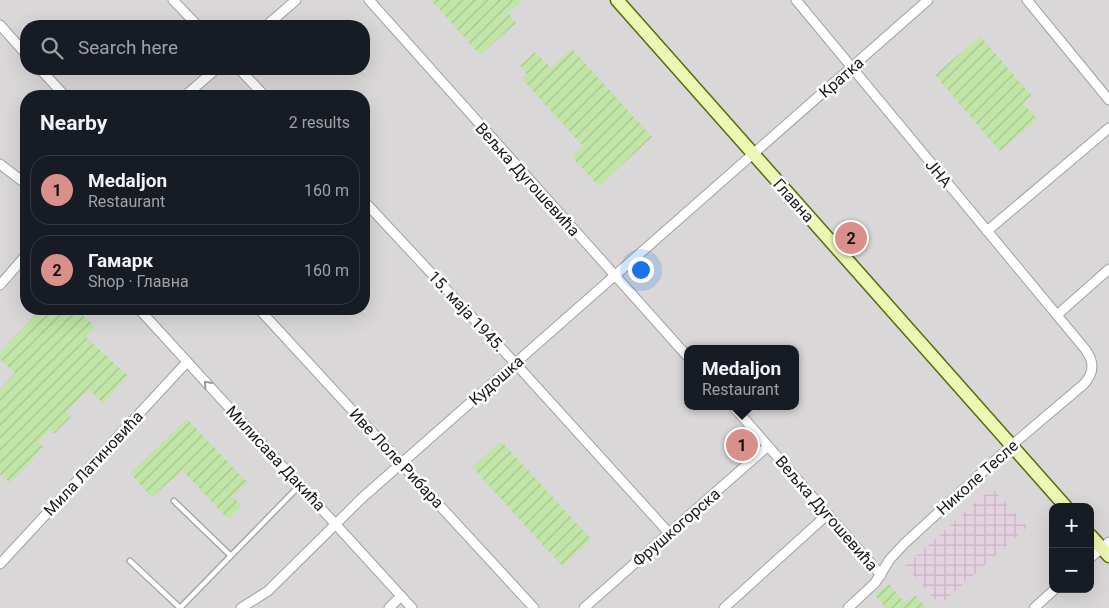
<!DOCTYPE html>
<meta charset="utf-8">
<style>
:root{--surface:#171b24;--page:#20242c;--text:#f1f3f6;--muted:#9ea1a6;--line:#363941;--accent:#d9908b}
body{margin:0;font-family:Roboto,sans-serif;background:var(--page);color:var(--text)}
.controls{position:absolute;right:15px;bottom:15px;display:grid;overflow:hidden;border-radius:10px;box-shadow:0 5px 20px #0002}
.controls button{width:45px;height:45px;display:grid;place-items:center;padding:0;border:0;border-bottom:1px solid var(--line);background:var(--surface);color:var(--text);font:25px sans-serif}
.you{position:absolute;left:640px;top:269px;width:18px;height:18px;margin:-12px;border:4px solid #fff;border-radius:50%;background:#1a73e8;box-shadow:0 0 0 8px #1a73e833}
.badge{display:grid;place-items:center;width:32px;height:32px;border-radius:50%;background:var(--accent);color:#111;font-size:16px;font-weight:700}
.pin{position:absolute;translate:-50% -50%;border:2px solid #fff;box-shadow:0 1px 5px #0006}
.popup{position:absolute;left:684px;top:345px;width:115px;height:65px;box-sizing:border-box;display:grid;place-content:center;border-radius:10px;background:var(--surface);filter:drop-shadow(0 1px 4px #0005);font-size:16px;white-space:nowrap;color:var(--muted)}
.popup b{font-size:19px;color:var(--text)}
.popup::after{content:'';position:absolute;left:50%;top:100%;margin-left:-10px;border:10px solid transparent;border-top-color:var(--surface)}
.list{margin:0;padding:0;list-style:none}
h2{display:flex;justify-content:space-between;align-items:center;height:65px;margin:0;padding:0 20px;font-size:21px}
h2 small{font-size:16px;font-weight:400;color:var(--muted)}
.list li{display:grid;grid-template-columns:32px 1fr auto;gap:15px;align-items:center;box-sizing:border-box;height:70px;margin:0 10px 10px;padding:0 10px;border:1px solid var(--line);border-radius:20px}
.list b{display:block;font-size:19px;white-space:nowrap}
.list p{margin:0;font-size:16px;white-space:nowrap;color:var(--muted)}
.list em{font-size:16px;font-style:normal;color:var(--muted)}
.icon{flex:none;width:28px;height:28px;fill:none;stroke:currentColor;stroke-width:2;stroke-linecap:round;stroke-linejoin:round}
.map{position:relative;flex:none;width:1109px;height:608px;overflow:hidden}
.search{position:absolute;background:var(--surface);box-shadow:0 5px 20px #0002;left:20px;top:20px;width:350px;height:55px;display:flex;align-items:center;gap:12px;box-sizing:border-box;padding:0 18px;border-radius:20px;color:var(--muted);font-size:19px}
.panel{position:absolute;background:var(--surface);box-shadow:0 5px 20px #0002;left:20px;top:90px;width:350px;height:225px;border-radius:20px}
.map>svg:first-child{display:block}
.residential{fill:#d9d7d7;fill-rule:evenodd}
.industrial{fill:url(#industrial-grid)}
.garden{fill:url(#garden-furrows)}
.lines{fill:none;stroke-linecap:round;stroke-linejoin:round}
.service-casing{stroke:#a1a1a1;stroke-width:7}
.minor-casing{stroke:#a1a1a1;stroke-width:11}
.secondary-casing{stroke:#586a09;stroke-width:15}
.service{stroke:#fff;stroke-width:4.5}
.minor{stroke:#fff;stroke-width:9}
.secondary{stroke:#eef6b4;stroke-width:12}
.oneway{stroke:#989898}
.labels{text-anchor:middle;stroke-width:5;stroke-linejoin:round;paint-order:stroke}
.street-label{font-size:16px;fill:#1a1a1a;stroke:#fff}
</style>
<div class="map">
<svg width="1109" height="608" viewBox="0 0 1109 608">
<defs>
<pattern id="industrial-grid" width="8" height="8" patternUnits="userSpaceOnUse" patternTransform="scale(1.25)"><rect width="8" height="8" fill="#e5d2e0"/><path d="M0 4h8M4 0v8" fill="none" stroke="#c4b4c0"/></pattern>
<pattern id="garden-furrows" width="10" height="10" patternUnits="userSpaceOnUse" patternTransform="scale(1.25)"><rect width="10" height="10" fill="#c1e5a7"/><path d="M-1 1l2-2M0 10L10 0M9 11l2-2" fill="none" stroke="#a5c48f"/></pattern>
</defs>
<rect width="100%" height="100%" fill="#ece9e0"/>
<path class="residential" d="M0,0h1109v608h-1109zM26,26h338v43h-338zM26,96h338v213h-338zM688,349h108v57h-108zM1053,507h37v82h-37z"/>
<path class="industrial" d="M992,488l35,39 -87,78 -35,-39z"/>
<g class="garden">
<path d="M431,0h92l-15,13 8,10 -36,32z"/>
<path d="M980,36l51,59 -8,8 14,16 -37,32 -65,-76z"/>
<path d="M572,49l80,88 -53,49 -27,-29 11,-11 -61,-67 5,-5 -7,-8 15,-14 16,16z"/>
<path d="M41,309h35l19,17 -9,11 42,39 -25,27 -15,-14 -22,23 5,5 -17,17 -5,-4 -11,12 5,5 -33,36 -10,-9v-85l15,-16 -15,-14v-7z"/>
<path d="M187,419l60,63 -15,14 10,10 -14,13 -46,-49 -30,27 -22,-24z"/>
<path d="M501,441l90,98 -29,27 -90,-99z"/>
<path d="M889,584l16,19 10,-8 11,13h-40l-11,-13z"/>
</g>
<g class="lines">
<defs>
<g id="service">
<path d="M174,501l56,54"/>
<path d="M130,561l49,46"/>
<path d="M180,608l120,-123"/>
</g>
<g id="minor">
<path d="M173,0l25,26"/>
<path d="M369,0l319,357"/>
<path d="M796,0l289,349c9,12 10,23 -1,35l-72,61 -107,98 -15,16 -15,24 -27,25"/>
<path d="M1027,0l82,100"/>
<path d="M0,25l26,29"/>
<path d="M266,26l30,-26"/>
<path d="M40,69l25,27"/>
<path d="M239,69l26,27"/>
<path d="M185,96l31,-27"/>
<path d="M0,164l26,20"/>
<path d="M364,201l151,162 154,170"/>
<path d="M987,231l122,-103"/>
<path d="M0,285l26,-30"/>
<path d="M139,309l273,299"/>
<path d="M259,309l275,299"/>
<path d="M1057,315l52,-46"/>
<path d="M733,406l148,169"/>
<path d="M1090,558l19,-16"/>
<path d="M0,564l187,-202"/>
<path d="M241,608l27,-17 94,-93 566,-498"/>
<path d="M389,608l12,-12"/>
<path d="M584,608l184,-162"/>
<path d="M724,608l104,-94"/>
<path d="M1034,608l21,-19"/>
</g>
<g id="secondary">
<path d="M617,0l449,507"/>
<path d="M1090,535l19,21"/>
</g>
</defs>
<use href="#service" class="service-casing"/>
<use href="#minor" class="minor-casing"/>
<use href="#secondary" class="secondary-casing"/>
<use href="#service" class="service"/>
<use href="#minor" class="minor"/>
<use href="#secondary" class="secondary"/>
</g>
<defs><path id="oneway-chevron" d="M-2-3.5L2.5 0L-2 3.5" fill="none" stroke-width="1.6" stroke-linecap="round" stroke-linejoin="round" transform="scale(1.25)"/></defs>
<use class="oneway" href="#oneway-chevron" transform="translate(207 384) rotate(-132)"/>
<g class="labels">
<g class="street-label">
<text transform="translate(841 77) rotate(-41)" y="6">Кратка</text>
<text transform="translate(939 173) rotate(50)" y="6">ЈНА</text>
<text transform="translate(528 179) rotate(48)" y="6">Вељка Дугошевића</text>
<text transform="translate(794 200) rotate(48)" y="6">Главна</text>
<text transform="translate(467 311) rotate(47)" y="6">15. маја 1945.</text>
<text transform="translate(496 380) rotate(-41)" y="6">Кудошка</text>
<text transform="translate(276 458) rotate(47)" y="6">Милисава Дакића</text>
<text transform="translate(397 458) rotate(47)" y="6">Иве Лоле Рибара</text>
<text transform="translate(93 463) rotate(-47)" y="6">Мила Латиновића</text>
<text transform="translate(977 477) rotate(-42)" y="6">Николе Тесле</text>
<text transform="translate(827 513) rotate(49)" y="6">Вељка Дугошевића</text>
<text transform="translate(676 527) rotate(-41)" y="6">Фрушкогорска</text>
</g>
</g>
</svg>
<div class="controls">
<button>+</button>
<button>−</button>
</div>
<div class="you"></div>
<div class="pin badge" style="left:742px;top:445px">1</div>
<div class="popup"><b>Medaljon</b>Restaurant</div>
<div class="pin badge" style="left:851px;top:238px">2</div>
<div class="search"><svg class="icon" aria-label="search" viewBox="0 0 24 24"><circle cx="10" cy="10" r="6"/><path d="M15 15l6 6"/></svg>Search here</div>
<section class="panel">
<h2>Nearby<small>2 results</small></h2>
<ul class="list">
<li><span class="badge">1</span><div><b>Medaljon</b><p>Restaurant</p></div><em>160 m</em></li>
<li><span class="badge">2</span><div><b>Гамарк</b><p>Shop · Главна</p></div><em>160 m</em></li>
</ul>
</section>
</div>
